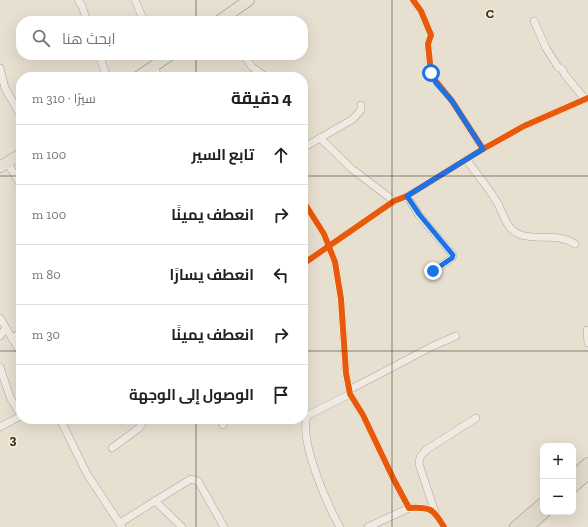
<!DOCTYPE html>
<html lang="ar">
<meta charset="utf-8">
<style>
:root{--surface:#fff;--page:#f2f2f2;--text:#202124;--muted:#757577;--line:#e0e0e0}
body{margin:0;font-family:"Zilla Slab",Cairo,serif;background:var(--page);color:var(--text);direction:rtl}
.controls{position:absolute;right:12px;bottom:12px;display:grid;overflow:hidden;border-radius:8px;box-shadow:0 4px 16px #0002}
.controls button{width:36px;height:36px;display:grid;place-items:center;padding:0;border:0;border-bottom:1px solid var(--line);background:var(--surface);color:var(--text);font:20px sans-serif}
.stop{position:absolute;width:12px;height:12px;margin:-9px;border:3px solid #1a73e8;border-radius:50%;background:#fff}
.stop.end{background:#1a73e8;border-color:#fff;box-shadow:0 1px 4px #0008}
.list{margin:0;padding:0;list-style:none}
h2{display:flex;justify-content:space-between;align-items:center;height:52px;margin:0;padding:0 16px;font-size:17px}
h2 small{font-size:13px;font-weight:400;color:var(--muted)}
.list li{display:grid;grid-template-columns:26px 1fr auto;gap:12px;align-items:center;box-sizing:border-box;height:60px;padding:0 16px;border-top:1px solid var(--line)}
.list b{display:block;font-size:15px;white-space:nowrap}
.list em{font-size:13px;font-style:normal;color:var(--muted)}
.icon{flex:none;width:22px;height:22px;fill:none;stroke:currentColor;stroke-width:2;stroke-linecap:round;stroke-linejoin:round}
.map{position:relative;flex:none;width:588px;height:527px;overflow:hidden;direction:ltr}
.search{position:absolute;background:var(--surface);box-shadow:0 4px 16px #0002;left:16px;top:16px;width:292px;height:44px;display:flex;align-items:center;gap:10px;box-sizing:border-box;padding:0 14px;border-radius:16px;color:var(--muted);font-size:15px}
.panel{position:absolute;background:var(--surface);box-shadow:0 4px 16px #0002;left:16px;top:72px;width:292px;height:352px;border-radius:16px;direction:rtl}
.map>svg:first-child{display:block}
.lines{fill:none;stroke-linecap:round;stroke-linejoin:round}
.minor-casing{stroke:#ada599;stroke-width:8}
.primary-casing{stroke:#928b80;stroke-width:12}
.trunk-casing{stroke:#928b80;stroke-width:12}
.minor{stroke:#efebe3;stroke-width:7}
.primary{stroke:#e6e1d4;stroke-width:11}
.trunk{stroke:#e0d9cb;stroke-width:11}
.cycleway-casing{stroke:#f7eed8;stroke-width:8}
.cycleway{stroke:#e8590c;stroke-width:6}
.route{stroke:#1a73e8;stroke-width:5}
.grid{fill:none;stroke:#3d2e20;stroke-width:1;stroke-opacity:0.55}
.grid-label{font-size:13px;text-anchor:middle;font-weight:bold;fill:#3d2e20;stroke:#f7eed8;stroke-width:3;stroke-linejoin:round;paint-order:stroke}
</style>
<div class="map">
<svg width="588" height="527" viewBox="0 0 588 527">
<rect width="100%" height="100%" fill="#e7e0d1"/>
<g class="lines">
<defs>
<g id="minor">
<path d="M78,0l4,6 5,15"/>
<path d="M135,0l9,21"/>
<path d="M413,0l8,11 10,24 -3,9 3,29 3,6 18,22 31,48"/>
<path d="M534,21l12,27 12,19 4,2 3,6 20,24"/>
<path d="M99,55l8,22"/>
<path d="M244,55l8,12 14,10"/>
<path d="M154,66l4,11"/>
<path d="M0,68l5,20 16,28"/>
<path d="M320,138l32,31 42,32"/>
<path d="M303,148l50,-29 8,-9v-5"/>
<path d="M466,159c10,14 22,28 31,43 4,7 7,18 12,24 3,5 7,7 12,9 19,6 36,-3 54,9"/>
<path d="M7,162l13,22"/>
<path d="M407,196l12,19 34,40 -1,3 -19,13"/>
<path d="M303,198l2,6 19,30 11,28 6,37 5,74 4,21 13,21 31,65 15,28c21,-1 24,0 35,19"/>
<path d="M303,264l91,-63 13,-5 76,-47 41,-23 64,-28"/>
<path d="M0,318l21,35"/>
<path d="M587,330l1,13"/>
<path d="M0,336l6,-8"/>
<path d="M12,339l9,-7"/>
<path d="M0,367l10,30 11,19"/>
<path d="M349,390l84,-44 23,-10"/>
<path d="M60,419l27,55 35,53"/>
<path d="M221,419l2,6"/>
<path d="M0,427l21,-11"/>
<path d="M112,448l27,-20 6,-9"/>
<path d="M155,501l27,26"/>
<path d="M436,515l-17,-51 1,-7 6,-7 50,-32"/>
<path d="M120,523l35,-22 36,-22 7,2 26,46"/>
<path d="M340,527c-12,-19 -43,-92 -32,-112l42,-21"/>
<path d="M368,527l41,-19"/>
</g>
<g id="primary">
<path d="M219,21l30,-21"/>
<path d="M138,77l32,-22"/>
<path d="M0,167l21,-13"/>
</g>
<g id="trunk">
<path d="M573,477l15,-14"/>
<path d="M573,487l15,-13"/>
<path d="M515,527l28,-24"/>
<path d="M528,527l17,-15"/>
</g>
</defs>
<use href="#minor" class="minor-casing"/>
<use href="#primary" class="primary-casing"/>
<use href="#trunk" class="trunk-casing"/>
<use href="#minor" class="minor"/>
<use href="#primary" class="primary"/>
<use href="#trunk" class="trunk"/>
<defs>
<g id="cycleway">
<path d="M413,0l8,11 10,24 -3,9 3,29 3,6 18,22 31,48"/>
<path d="M303,198l2,6 19,30 11,28 6,37 5,74 4,21 13,21 31,65 15,28c21,-1 24,0 35,19"/>
<path d="M303,264l91,-63 13,-5 76,-47 41,-23 64,-28"/>
</g>
</defs>
<use href="#cycleway" class="cycleway-casing"/>
<use href="#cycleway" class="cycleway"/>
</g>
<g class="lines">
<path class="route" d="M431,73l5,10 16,18 31,48 -76,47 12,18 34,41 -1,3 -19,13"/>
</g>
<path class="grid" d="M196,0v21M392,0v527M196,55v22M0,176h21M303,176h285M0,351h21M303,351h285M196,419v108"/>
<g class="grid-label">
<text x="490" y="18">C</text>
<text x="13" y="444">3</text>
</g>
</svg>
<div class="controls">
<button>+</button>
<button>−</button>
</div>
<div class="stop" style="left:431px;top:73px"></div>
<div class="stop end" style="left:433px;top:271px"></div>
<div class="search"><svg class="icon" aria-label="search" viewBox="0 0 24 24"><circle cx="10" cy="10" r="6"/><path d="M15 15l6 6"/></svg>ابحث هنا</div>
<section class="panel">
<h2>4 دقيقة<small>سيرًا · 310 m</small></h2>
<ul class="list">
<li><svg class="icon" aria-label="ahead" viewBox="0 0 24 24"><path d="M12 20V5M6 11l6-6 6 6"/></svg><div><b>تابع السير</b></div><em>100 m</em></li>
<li><svg class="icon" aria-label="right" viewBox="0 0 24 24"><path d="M7 20v-9h11M14 6l5 5-5 5"/></svg><div><b>انعطف يمينًا</b></div><em>100 m</em></li>
<li><svg class="icon" aria-label="left" viewBox="0 0 24 24"><path d="M17 20v-9H6M10 6l-5 5 5 5"/></svg><div><b>انعطف يسارًا</b></div><em>80 m</em></li>
<li><svg class="icon" aria-label="right" viewBox="0 0 24 24"><path d="M7 20v-9h11M14 6l5 5-5 5"/></svg><div><b>انعطف يمينًا</b></div><em>30 m</em></li>
<li><svg class="icon" aria-label="arrive" viewBox="0 0 24 24"><path d="M6 21V4h12l-3 4 3 4H6"/></svg><div><b>الوصول إلى الوجهة</b></div></li>
</ul>
</section>
</div>
